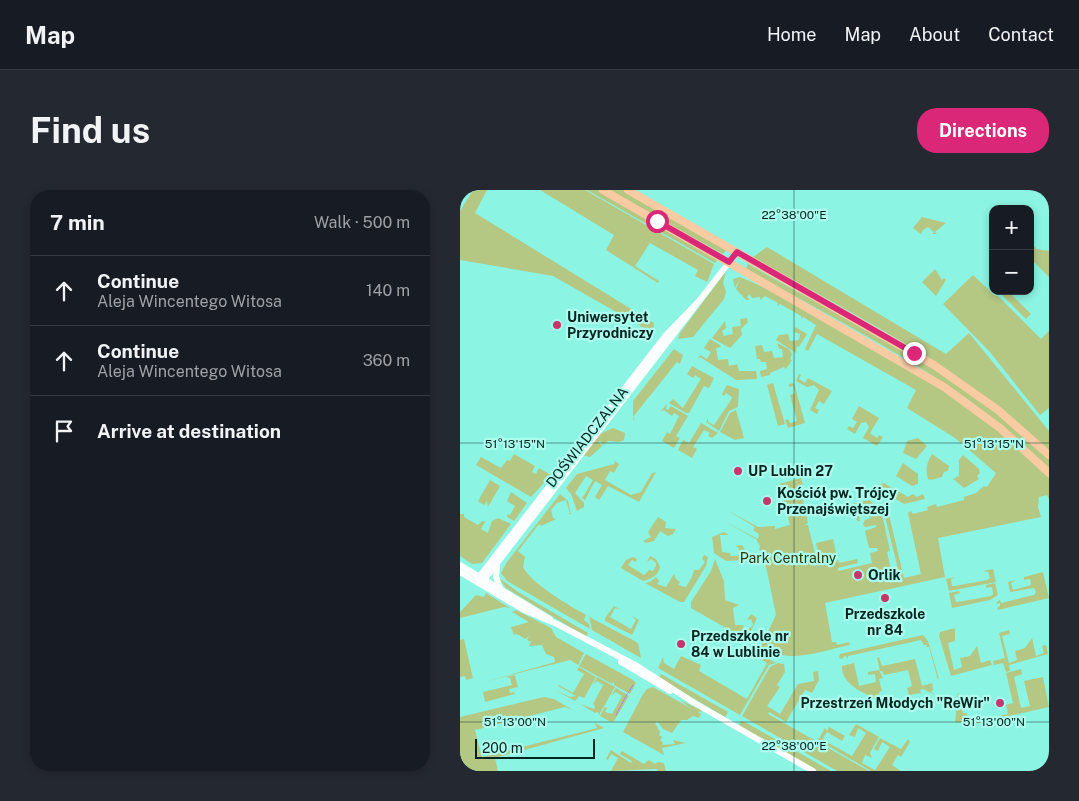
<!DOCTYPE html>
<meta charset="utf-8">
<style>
:root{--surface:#171b24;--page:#242831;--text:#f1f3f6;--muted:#9ea1a6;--line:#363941;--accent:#db2777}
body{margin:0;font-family:"Public Sans",sans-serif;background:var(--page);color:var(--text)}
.controls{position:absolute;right:15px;top:15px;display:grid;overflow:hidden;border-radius:10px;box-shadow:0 2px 8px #0003}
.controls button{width:45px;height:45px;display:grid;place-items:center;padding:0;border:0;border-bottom:1px solid var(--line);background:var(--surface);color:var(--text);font:25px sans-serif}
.scale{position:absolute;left:15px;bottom:12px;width:120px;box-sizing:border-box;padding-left:5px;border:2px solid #022520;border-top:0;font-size:14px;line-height:18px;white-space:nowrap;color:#022520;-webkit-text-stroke:4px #adfdef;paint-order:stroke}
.stop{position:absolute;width:15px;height:15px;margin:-11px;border:4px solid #db2777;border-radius:50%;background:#fff}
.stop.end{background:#db2777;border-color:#fff;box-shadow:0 1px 5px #0008}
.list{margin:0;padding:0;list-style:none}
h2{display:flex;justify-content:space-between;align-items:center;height:65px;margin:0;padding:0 20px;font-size:21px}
h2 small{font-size:16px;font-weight:400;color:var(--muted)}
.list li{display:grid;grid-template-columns:32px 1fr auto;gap:15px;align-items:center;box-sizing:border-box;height:70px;padding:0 20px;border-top:1px solid var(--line)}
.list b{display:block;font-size:19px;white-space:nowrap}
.list p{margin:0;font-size:16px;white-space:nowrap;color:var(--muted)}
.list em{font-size:16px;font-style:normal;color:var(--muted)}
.icon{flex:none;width:28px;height:28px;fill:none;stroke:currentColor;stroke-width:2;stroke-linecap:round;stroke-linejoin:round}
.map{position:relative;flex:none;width:589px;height:581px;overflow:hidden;border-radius:20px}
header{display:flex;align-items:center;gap:30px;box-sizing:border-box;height:70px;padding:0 25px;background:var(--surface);border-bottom:1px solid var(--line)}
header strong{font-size:24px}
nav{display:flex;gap:28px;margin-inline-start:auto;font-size:18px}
.intro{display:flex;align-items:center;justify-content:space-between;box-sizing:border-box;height:120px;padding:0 30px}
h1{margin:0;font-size:35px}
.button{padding:12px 22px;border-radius:20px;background:var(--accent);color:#fff;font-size:18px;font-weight:700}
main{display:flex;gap:30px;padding:0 30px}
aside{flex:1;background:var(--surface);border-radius:20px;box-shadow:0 2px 8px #0003}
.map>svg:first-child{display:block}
.green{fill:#b4c884}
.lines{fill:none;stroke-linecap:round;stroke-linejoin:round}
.stream{stroke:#ac83e7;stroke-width:1}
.minor{stroke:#fff;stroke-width:6}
.major{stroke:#f8cba2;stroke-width:8}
.route{stroke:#db2777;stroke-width:6}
.ticks{fill:none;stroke:#022520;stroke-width:1;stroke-opacity:0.45}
.poi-dot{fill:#c3376c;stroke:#adfdef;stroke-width:2}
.labels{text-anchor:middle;stroke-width:4.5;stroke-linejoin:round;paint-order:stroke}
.poi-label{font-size:14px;font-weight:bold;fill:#022520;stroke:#adfdef;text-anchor:start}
.street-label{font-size:14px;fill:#022520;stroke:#adfdef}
.park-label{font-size:14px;fill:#2b3604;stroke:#adfdef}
.ticks-label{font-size:12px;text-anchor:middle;fill:#022520;stroke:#adfdef;stroke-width:4.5;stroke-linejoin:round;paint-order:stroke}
</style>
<header>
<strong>Map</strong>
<nav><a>Home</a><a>Map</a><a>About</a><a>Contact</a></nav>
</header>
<div class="intro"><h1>Find us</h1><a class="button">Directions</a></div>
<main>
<aside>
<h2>7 min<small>Walk · 500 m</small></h2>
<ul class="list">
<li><svg class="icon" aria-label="ahead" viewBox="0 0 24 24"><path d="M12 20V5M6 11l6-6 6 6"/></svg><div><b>Continue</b><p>Aleja Wincentego Witosa</p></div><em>140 m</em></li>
<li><svg class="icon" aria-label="ahead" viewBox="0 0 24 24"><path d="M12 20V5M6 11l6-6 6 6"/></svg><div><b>Continue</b><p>Aleja Wincentego Witosa</p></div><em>360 m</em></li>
<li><svg class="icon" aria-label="arrive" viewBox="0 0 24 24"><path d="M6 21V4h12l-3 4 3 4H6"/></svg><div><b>Arrive at destination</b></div></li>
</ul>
</aside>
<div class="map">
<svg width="589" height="581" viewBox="0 0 589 581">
<rect width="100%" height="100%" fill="#8cf4e2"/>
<g class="green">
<path d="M13,0h14l-12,23 179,110 -1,10 -100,-57 -93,-16v-49z"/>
<path d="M80,0h45l129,74 -7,18 -12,-6 3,-6 -48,-27 -15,23 24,15 -1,2 -52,-33 8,-15z"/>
<path d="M127,0h11l120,69 -3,4z"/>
<path d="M147,0h16l104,59 -4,5z"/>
<path d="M462,27l24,6 -11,9 2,2h-5l2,-2 -6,-5 -5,3 -2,4 -8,-6z"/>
<path d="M575,56l1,3 13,2v26l-19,-19v-7z"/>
<path d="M307,57l179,107 23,-21 80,98v21c-84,-84 -194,-136 -296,-195z"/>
<path d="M288,74c82,47 168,87 244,143 20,16 38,34 57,51v12c-23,-21 -46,-44 -71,-63 -72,-53 -155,-94 -232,-138z"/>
<path d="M475,79l7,11 2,-2 2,2 -10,16 -14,-14z"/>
<path d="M266,81l-3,12 3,9 -2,7 -31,38 -15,2 2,-6z"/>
<path d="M513,85l21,20 4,1 43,43 8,-8v77l-9,7 -50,-63 -47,-48z"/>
<path d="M280,87c37,15 70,36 106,56 72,41 147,83 203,145v21l-2,-4 -8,2 -1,10 3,10 -103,21 7,39 -120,26 7,39h4l1,3 12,-3 1,3c-34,7 -58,19 -90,3l16,-33 -13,-63 -4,-2 1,-4 -4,-7 -34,-19 36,19 1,-5 -6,-4 2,-3 -28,-17 31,17 17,-1v3l15,-4 -11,-41 22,-6 2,7 -3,1 8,37 -3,2h3l9,37 3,1 18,-3 1,3 18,-4 1,4 -20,5v3l34,-8 -2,-10 8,-2 -1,-3h-8l-4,-17 11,-4v-2l-11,2 -2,-3 2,-4 6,-2 -2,-2 6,-7 7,5 8,37 -3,1 6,26 7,-1 -16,-65 -10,-6 -10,11 -4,-8 -2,1 2,11h-3l-2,-12 -14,3 -2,-5 30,-7 20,15 15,63 17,-4 -13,-61 3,-2 2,3 15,-4 -1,-3 9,-3 1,3 27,-7v-3l12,-4 8,-7 3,1 9,-14 -41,-35 -48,-30 9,-18 -99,-56 -9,17 -3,-2 11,-24 -13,-8 -2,2v-3l-21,-12 -3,2 1,-3 -13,-7 -5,4v-3l-8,1 -3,-4 -2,3 3,3h-4l-10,-11 4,-11 -5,10 -2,-9z"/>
<path d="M538,101h10l23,23 -5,5z"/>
<path d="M287,128l1,4 -7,7 1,6 -12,13 -18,-10 13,-17 1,7 -4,3 2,5 9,-2 -1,-7 9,-1 -1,-7z"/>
<path d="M335,137l12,7 -8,13 -2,-1 -1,7 -20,-13 3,-5 9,-1 2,7 9,-1 1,-6 -6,-2z"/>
<path d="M250,149l10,6 1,2 -5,1 2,12 10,-1 1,7 8,-2 2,7h17l1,8 -21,1 -36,-23 -3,2 3,-4 7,4 4,-7 -7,-4z"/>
<path d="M317,153l12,6 3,5 -2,5 2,1 -6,9 -2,-2 -14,6v2l-9,2 -1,-6 7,-2 -1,-7h-5l-1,-3h-3l-2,-13 7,-1 2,7 8,-1 2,7 9,-1 -1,-8h-3z"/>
<path d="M214,159l9,6 -3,9 -3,-2 -44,55 2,4 -2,-2v-18z"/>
<path d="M232,176l22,12 -5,10 -5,-2 -15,27h-3l-17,-10 4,-4 10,9 16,-26 2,-3 -6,-4 -2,3 -6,-4z"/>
<path d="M339,184l2,1 -2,4 6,4 3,-5 24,13 -8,13 -5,-3 -4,7 4,2 -2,4 -7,-4 9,-20 -5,-5 -7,2 -11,-6z"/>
<path d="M313,193l12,41 -7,2 -11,-41z"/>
<path d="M334,193l11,40 -17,5 -3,-8 3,-1 2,4 7,-2 -7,-26 5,-2 -2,-7 -4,1v-3z"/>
<path d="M267,195l12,4 -1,18 -9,4 -10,20 -13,-9 2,-4v4l6,3 17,-25 1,-3 -6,-4 -2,3 -2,-2z"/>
<path d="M207,214l-1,5 2,1 3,-4 17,10 -12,20 4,2 -6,10 -12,-7 5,-9 3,2 9,-18 -5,-3 -2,3 -8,-6 -4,2z"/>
<path d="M399,216l20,12 -9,15 7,5 2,-3 4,2 -6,9 -14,-8 6,-11 -3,-5 -5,1 -6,11 -8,-5 2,-3 4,2 4,-6 -5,-3z"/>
<path d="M276,220l8,28 -9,2 -15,-8 10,-19z"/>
<path d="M241,233l17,10 -6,5 -4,-2 2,-3 -6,-3 -11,17 4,2 -5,9 -14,-8 5,-10 6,3z"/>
<path d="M153,238l12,5 -1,7 -5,2 -11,-1 -5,4 -3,-4 -1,1 3,4 -12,11 -5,-1 -1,-1 16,-21z"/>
<path d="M458,248l9,8 -11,13 -13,-6 4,-12z"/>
<path d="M54,264l21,12 -3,6 4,2 3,-6 12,7 -20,22 -55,-32 5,-8 20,11 6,-8 3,1z"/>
<path d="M472,264l17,12 -1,5 -4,1 -2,5 -11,3 -3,-1c-3,-11 -1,-16 4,-25z"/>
<path d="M503,265l16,14 1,4 -3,3 2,3 -15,9 -11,-9 6,-3v-16z"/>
<path d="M155,271l4,3 -5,9 -4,-2 -5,9 26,15 10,-3 11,-19 4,-1 -17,30 -31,-16 -9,14 -4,-3 7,-12 -7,-4 -10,19 -5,-4 3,1 10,-17 -7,-4 -11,17 9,10v4l-7,4 -6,-17 -5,-6 11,-14 37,-10z"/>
<path d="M443,273l15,11v10l-6,2 -16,-10z"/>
<path d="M30,290l10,6 -12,21 -1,-6 -3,4 -6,-4z"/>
<path d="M424,293l24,14 5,-3 4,3 6,-3 2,5 -21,5 -30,-18z"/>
<path d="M51,302l16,11 -13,18 -7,-4 1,-3 2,1 5,-9 -8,-5z"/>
<path d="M100,304l8,7 3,13h-3l2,-1 -4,-13 -9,3 -6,7 2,8 3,1 -15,7 -2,-2 -21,27 7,6 -2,10c14,26 87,60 115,76l3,15 -49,-28 -3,-14 -3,-1 -2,5 5,4 1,5 -83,-48 -6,-8 6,-11z"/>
<path d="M0,324h4v3l14,8 4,-4 5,1h-2l-4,7 7,4 4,-12 6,-3 13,6 -29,39 -10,1 -12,-8z"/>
<path d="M198,327l8,5 -1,6 11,1 -3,5 -5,2 -8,-5 -6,10 -8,2 -3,-2 8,-4 -3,-5z"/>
<path d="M264,342l5,3h-9l2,17 8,1 1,3h6l3,-3 -2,-6 -3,-1 7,-1 4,6 -3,9 -17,1 -12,-8 -2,-16z"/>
<path d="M373,349l4,18 -17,3 -4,-17z"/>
<path d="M244,365l4,2 -2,9 -22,36h-4l-35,-19 5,-1 6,-5 3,4 -2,3 9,3 8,-13 2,5 4,3 -2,3 8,2 6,-10 2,-7h5l6,-8 -3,-3z"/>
<path d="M190,366l6,3 4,8c-2,9 -9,12 -17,14l-22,-13 5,-8 7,-3 4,2 -1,3 -4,-2 -4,5 16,10 5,-5 4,1 3,-5v-3l-5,-4 -4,3z"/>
<path d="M255,369l9,22 1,19 14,5 -6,3 2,17h8l1,4 6,-1 3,-3 -2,-6 -4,1 4,-6 6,4 -10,22 -56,-32v-6l20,-31z"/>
<path d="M533,379l3,13 -47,9 -3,-12 10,-2 -5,2 1,7h3l32,-6 3,-2 -2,-6 -5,-1z"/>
<path d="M583,382l6,26 -51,12 -1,-2 3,-2v-3l-4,1 2,-3 2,-1 1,3 33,-8 2,-3 -2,-4 -24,4 -2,-10 8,-2 -5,3 2,7 18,-5 -1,-6 -6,1v-3z"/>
<path d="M39,388l19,14 70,41 -2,4 -80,-49z"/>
<path d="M535,393l3,12 -8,5 -38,8 -3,-15 10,-2 1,2 -6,2 2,7h2l33,-6 2,-2 -1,-7 -6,1v-3z"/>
<path d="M26,403l24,15 -6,-1 -44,11v-6l16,-17 8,2z"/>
<path d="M154,416l7,4 -6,-2 -5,9 21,12 5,-9 -4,-4 7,4 -7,15 -27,-14v-3z"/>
<path d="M56,420l35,18 5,9 28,16 -6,12 -8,-5 -86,22 71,-20 -1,-5 -8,-3 -4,-9 -13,1 2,-4 -4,-2 2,-4 -4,3 -8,-5 -3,1 -3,-8 18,-5 -17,-10z"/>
<path d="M495,438v13l-7,2 6,27 8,-3 -2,-9 10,-2 7,-10 4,17 9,-3 2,5 -41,11 -12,-40 1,-4z"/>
<path d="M549,440l1,4 -8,2 7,27 8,-3 -2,-9 10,-3 7,-10 4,18 8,-3 -2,-7 4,-1 2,9 -39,11 1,6 -4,1 -3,-9 -9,2 -1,-4 12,-3 -6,-25z"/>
<path d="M463,445l5,6 11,38 -3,-2 1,-1 -8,-29h-3l1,-2h-3l-3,-5 -73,16v3l-2,-3 -3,1v2l-4,-1 1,-4z"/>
<path d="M4,449l9,39 -7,2 -1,-4 -5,1v-37z"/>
<path d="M290,459l26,14 -7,2 -29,50 -82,-47 5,-11 1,6 10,6 7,-13 20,9 -2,6 48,28 20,-36 -19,-11z"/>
<path d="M126,464l47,26 3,3 -6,11 -16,-9v-3l-2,2 -33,-18z"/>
<path d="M419,467l3,9 33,-7 7,27 10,-3 1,7 -2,2 4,3 -12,-6 -3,1 1,3 -12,2 -2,-7 5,-2 -4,-16 -24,5 -2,-4h-2l-3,-13z"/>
<path d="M318,473l6,1 1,8 -8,13 3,2 -13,19 13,8 18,-30 16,-3 -1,-9 5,-1 1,9 -7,13 -7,-3 -19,32 -17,-10 -1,2 101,57h-32l-95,-55 28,-49z"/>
<path d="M394,473l5,23 17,-4 -1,-8 -7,1v-3l11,-2 4,8 -4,1 3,12 -3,1 1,9c-14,-7 -39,-16 -38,-35z"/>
<path d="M119,477l17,10 -12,21 -5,-2 -4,5 -20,-11 15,7 6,-1 -18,-10 1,-1 14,8 11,-19 -7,-4z"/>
<path d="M561,479l1,5 -8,3 7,31 9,-2 -6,-25 19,-4 6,30 -76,17 -18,-2 3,-30 5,21h3l4,7 5,1 33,-7 -2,-9 7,-2 -7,-30z"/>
<path d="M201,484l67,38 -3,5 -66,-39z"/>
<path d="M55,485l3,12 -9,2 1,4 4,-1 1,2 -30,8 -2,-10 29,-7 -2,-7 -4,-1z"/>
<path d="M137,487l18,10 -16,28 -1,-3 -3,1 -15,-9 14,5 1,-3 -2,-2 10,-19 -6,-4 -4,4z"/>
<path d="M193,497l39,22 -12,-9 23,11 -5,1 3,2 -2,4 -6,-2 -6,4h-6l-9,13 -9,-4 -5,-7 -3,1 5,9 -1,3 3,2 -2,4 3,1 -1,3 13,-1 -2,-4 13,3 -24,5 2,7 -41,-23 20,-38 4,-5z"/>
<path d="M156,498l13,8 -15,25 -3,1 -11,-6 5,-9 2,1 -2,4 7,2 10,-18 -6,-4 -5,4z"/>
<path d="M84,507l10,2 19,11 -8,-3 -90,23 7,27 115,-29 -2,-5 9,5 -109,30 3,13h-35l-3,-11v-43z"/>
<path d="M281,531h2l88,50h-14l-78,-46z"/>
<path d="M396,534l23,13 -9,16 2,5 -7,-3 -3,8 13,7 15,-23 -8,-5 -4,9 -4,-2 6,-11 21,11 7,-10 2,3 -9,15 -3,-2 -6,10 9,6h-30l-53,-31 7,-12 2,3 2,-4 16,9 -3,5 -15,-9 -4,6 2,3 27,15 14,-23 -8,-5 -3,9 -6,-2z"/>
<path d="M151,560l20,13 1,-2 -12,-7 2,-3 22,13 5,-4 6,4 3,-2 6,1 2,8h-8l-1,-2 -46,2 7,-13 -7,-4 -3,6 -2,-1z"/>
</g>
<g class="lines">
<g class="stream">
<path d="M168,503l5,-8"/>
<path d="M156,525l11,-21"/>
</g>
<g class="minor">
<path d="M0,375l90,54"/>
<path d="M37,376l-1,11 4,11"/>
<path d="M0,382l64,38 33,14 80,42 56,36"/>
<path d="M24,390l253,-328"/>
<path d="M16,391l190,-246 33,-34"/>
<path d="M161,472l49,29"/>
<path d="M231,511l122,70"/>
</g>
<g class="major">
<path d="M143,0l341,197 56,41 49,45"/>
<path d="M168,0l306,175 64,45 51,45"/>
</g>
</g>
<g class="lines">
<path class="route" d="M197,31l72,41 8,-10 177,101"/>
</g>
<path class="ticks" d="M334,0v581M0,253h589M0,532h589"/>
<g class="poi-dot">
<circle cx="97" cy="135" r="5"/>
<circle cx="278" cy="281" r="5"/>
<circle cx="307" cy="311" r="5"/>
<circle cx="398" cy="385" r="5"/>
<circle cx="425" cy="408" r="5"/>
<circle cx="221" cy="454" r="5"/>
<circle cx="540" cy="513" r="5"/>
</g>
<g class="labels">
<g class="poi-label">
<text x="107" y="132">Uniwersytet<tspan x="107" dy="16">Przyrodniczy</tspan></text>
<text x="288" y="286">UP Lublin 27</text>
<text x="317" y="308">Kościół pw. Trójcy<tspan x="317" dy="16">Przenajświętszej</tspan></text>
<text x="408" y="390">Orlik</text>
<text x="425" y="429" text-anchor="middle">Przedszkole<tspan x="425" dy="16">nr 84</tspan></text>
<text x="231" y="451">Przedszkole nr<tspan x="231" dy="16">84 w Lublinie</tspan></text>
<text x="530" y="518" text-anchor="end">Przestrzeń Młodych "ReWir"</text>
</g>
<g class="street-label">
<text transform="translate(127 247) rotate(-52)" y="5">DOŚWIADCZALNA</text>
</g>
<g class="park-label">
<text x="328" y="373">Park Centralny</text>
</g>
</g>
<g class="ticks-label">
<text x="334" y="29">22°38'00"E</text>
<text x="55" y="258">51°13'15"N</text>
<text x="534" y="258">51°13'15"N</text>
<text x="55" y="536">51°13'00"N</text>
<text x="534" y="536">51°13'00"N</text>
<text x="334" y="560">22°38'00"E</text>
</g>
</svg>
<div class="controls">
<button>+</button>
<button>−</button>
</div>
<div class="scale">200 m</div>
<div class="stop" style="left:197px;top:31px"></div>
<div class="stop end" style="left:454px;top:163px"></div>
</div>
</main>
